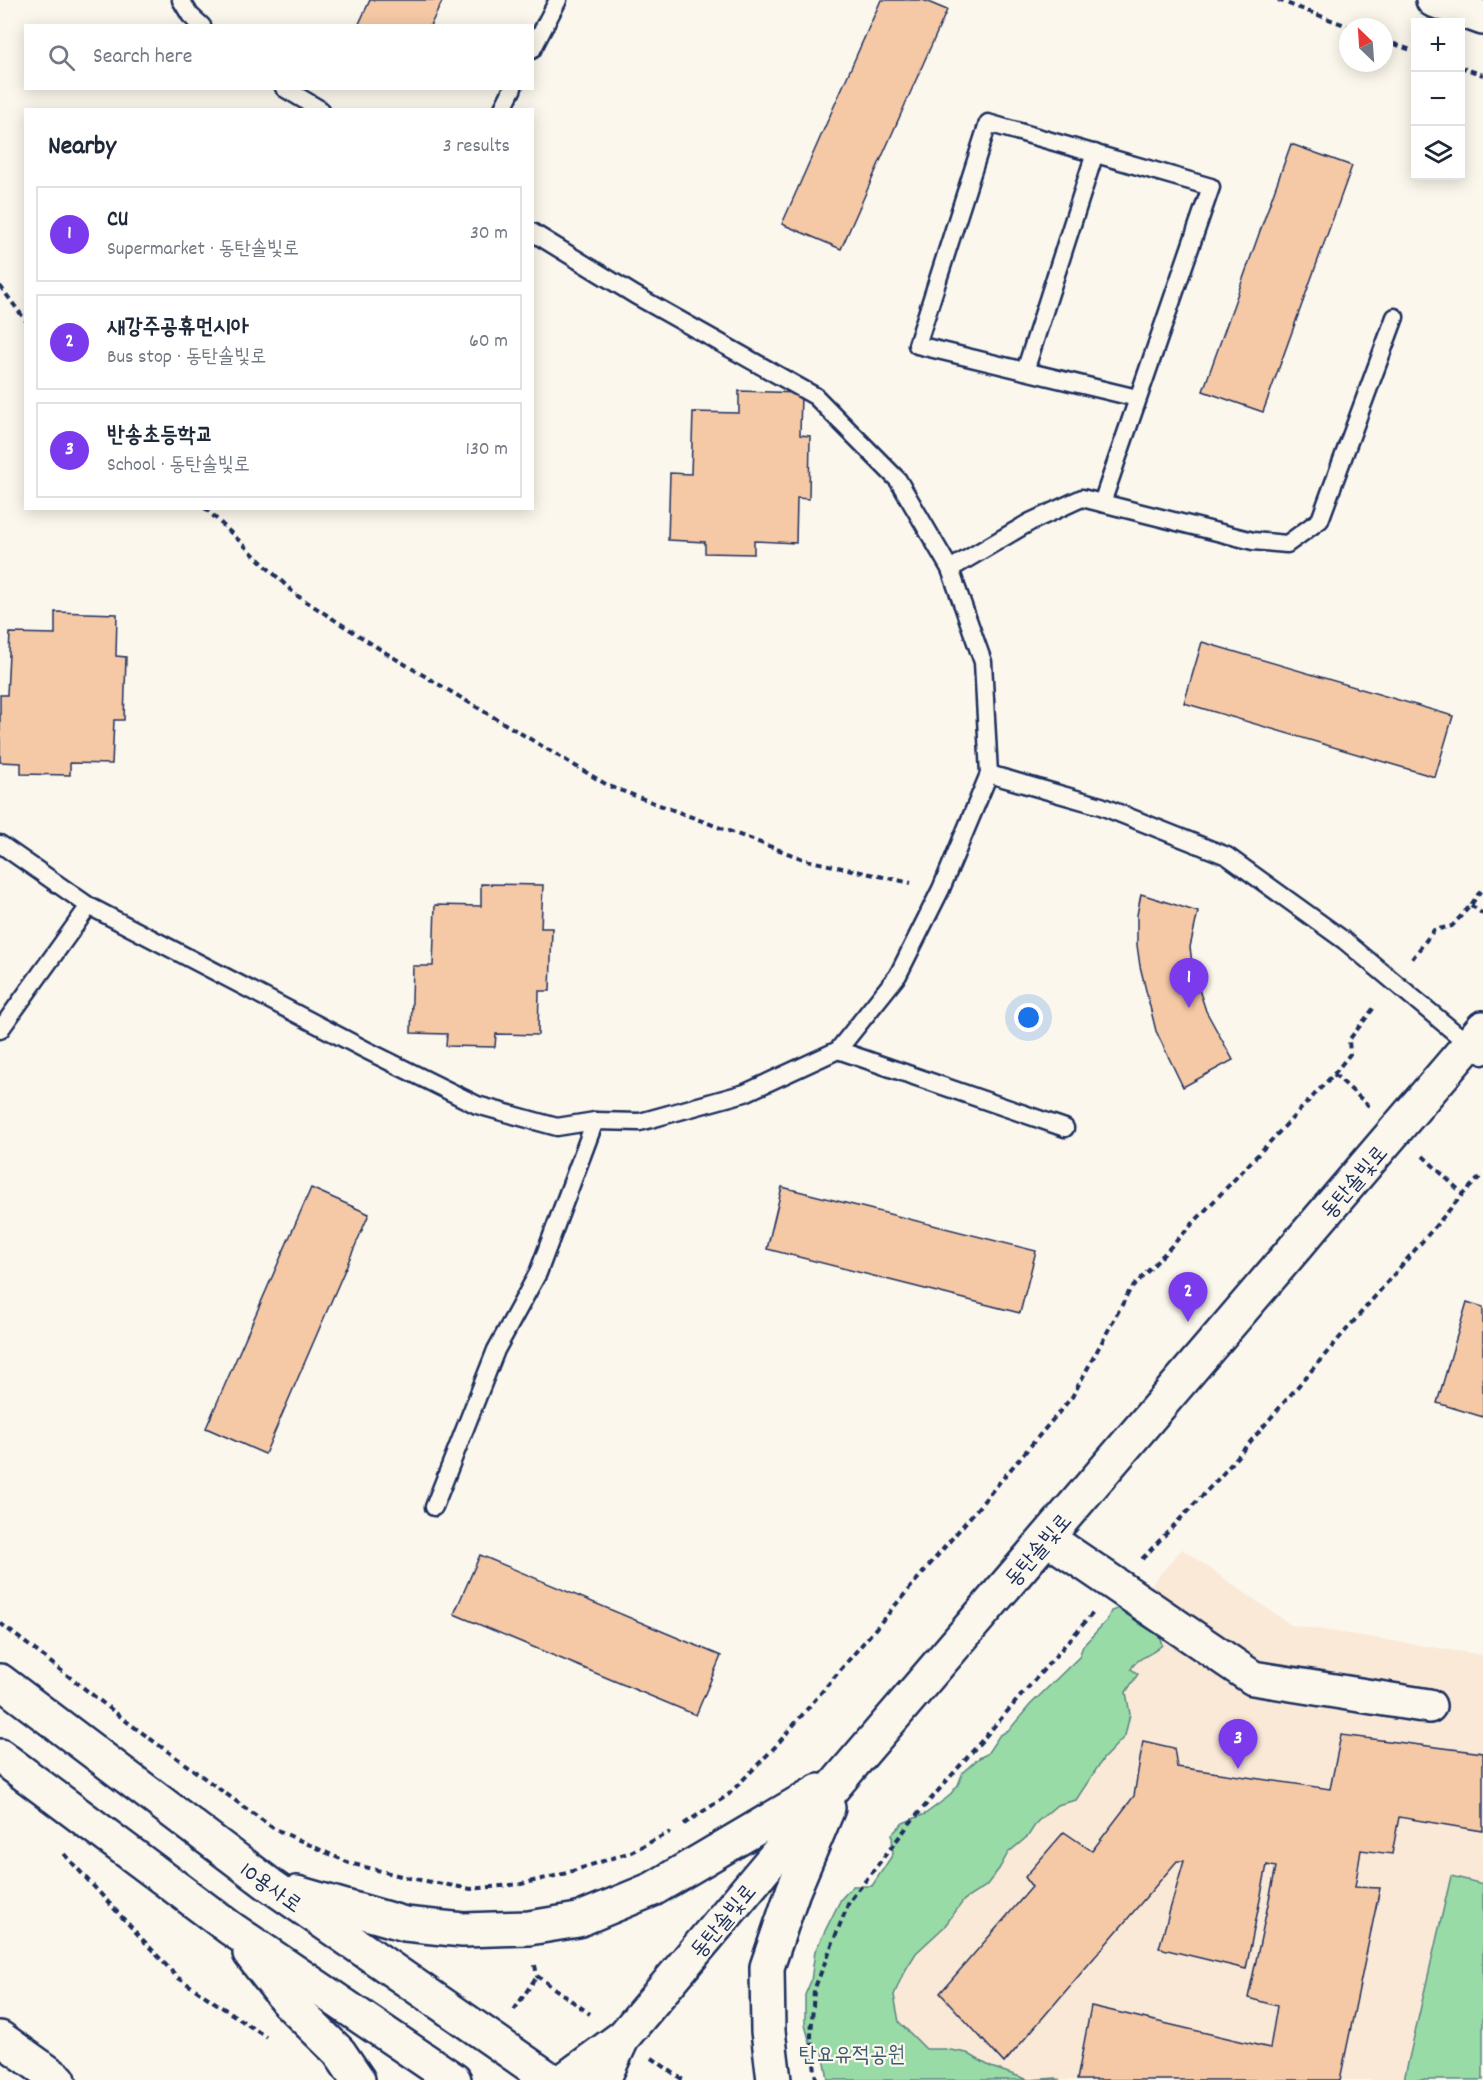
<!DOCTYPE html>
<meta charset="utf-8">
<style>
:root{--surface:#fff;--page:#f2f2f3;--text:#1f2937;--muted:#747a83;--line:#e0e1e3;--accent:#7c3aed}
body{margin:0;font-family:Dekko,"Poor Story",sans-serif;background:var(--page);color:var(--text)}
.controls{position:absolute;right:18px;top:18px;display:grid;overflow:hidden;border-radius:0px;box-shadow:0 3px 15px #0003}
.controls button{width:54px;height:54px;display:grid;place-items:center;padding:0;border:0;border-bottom:2px solid var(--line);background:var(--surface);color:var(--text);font:30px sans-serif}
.compass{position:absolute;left:1339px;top:18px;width:54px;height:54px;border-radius:50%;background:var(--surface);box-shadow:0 3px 15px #0003;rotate:335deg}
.you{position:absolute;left:1029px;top:1018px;width:21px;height:21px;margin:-15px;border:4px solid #fff;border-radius:50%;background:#1a73e8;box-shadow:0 0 0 9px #1a73e833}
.badge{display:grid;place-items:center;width:39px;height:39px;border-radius:50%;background:var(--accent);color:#fff;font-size:20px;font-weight:700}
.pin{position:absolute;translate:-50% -50px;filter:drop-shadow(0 2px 3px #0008)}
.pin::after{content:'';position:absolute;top:32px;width:21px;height:18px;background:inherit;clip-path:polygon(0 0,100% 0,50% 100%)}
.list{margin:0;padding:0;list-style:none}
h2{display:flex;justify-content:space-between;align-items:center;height:78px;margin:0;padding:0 24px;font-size:26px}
h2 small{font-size:20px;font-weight:400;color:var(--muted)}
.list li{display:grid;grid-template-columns:39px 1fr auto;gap:18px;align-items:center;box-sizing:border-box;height:96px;margin:0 12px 12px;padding:0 12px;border:2px solid var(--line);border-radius:0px}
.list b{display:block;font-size:22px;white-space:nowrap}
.list p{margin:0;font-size:20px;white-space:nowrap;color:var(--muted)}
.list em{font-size:20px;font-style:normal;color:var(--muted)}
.icon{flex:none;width:33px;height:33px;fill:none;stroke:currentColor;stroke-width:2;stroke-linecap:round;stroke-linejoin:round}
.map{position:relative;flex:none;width:1483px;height:2080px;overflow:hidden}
.search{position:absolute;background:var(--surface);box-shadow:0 3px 15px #0003;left:24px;top:24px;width:510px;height:66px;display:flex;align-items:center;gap:15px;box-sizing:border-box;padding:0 21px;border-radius:0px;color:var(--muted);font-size:22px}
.panel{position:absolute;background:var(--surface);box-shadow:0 3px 15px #0003;left:24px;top:108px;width:510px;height:402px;border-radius:0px}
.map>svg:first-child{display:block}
.built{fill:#fae9d7}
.green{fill:#98dba6;stroke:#5a8582;stroke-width:1.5}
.building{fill:#f6c9a6;stroke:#1b2f5e;stroke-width:1.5}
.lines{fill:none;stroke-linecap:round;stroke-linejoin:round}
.service-casing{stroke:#1b2f5e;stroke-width:21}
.minor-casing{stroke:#1b2f5e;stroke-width:38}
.tertiary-casing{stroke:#1b2f5e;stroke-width:38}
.path{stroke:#1b2f5e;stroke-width:4;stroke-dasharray:6 4.5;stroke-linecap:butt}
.service{stroke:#fbf7ec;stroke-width:16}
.minor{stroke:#fbf7ec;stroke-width:33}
.tertiary{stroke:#fbf7ec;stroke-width:33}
.labels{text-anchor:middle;stroke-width:4.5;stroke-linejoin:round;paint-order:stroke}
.street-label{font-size:22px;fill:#1b2f5e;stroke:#fbf7ec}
.park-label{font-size:22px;fill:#3a5a70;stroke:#fbf7ec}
</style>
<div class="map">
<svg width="1483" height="2080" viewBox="0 0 1483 2080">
<rect width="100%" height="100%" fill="#fbf7ec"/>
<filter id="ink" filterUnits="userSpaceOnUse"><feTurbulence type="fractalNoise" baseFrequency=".0167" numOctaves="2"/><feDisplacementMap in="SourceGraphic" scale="12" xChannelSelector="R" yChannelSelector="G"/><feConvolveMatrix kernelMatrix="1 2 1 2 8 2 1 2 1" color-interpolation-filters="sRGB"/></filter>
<g filter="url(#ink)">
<path class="built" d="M1182,1549l109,76 192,30v425h-560l-64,-60 35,-138z"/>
<g class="green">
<path d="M1125,1606l10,8 3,9 21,12 3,10c-11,11 -25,12 -31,24l7,5 -12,18 4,22 -5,22 -22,23 -27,41 -19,5 -20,17 -9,14 -20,17 -9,16 -13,17 -22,14 -20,27 -28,26 -13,21 -9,21 5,27 27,27h19l22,4 24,14 38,13 27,-2 3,2h-231l-5,-28 -13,-9 -5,-18v-30l6,-14 4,-30 26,-52 12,-13h19l21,-32 -1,-20 11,-11 22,-9 23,-17 10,-12 5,-13 16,-14 8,-4 12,-18 11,-7 20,-24 49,-48 4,-11 24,-26 4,-9z"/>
<path d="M1451,1876l32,8v196h-79z"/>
</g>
<g class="building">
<path d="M370,0h73l-13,26h-72z"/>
<path d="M881,0h42l24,10 -106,239 -59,-25z"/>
<path d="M1291,144l61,22 -89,246 -60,-21z"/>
<path d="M739,391l62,2 -1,42 10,1 -1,63 -12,-1 -1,45 -42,-2v13l-49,-1v-11l-37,-2 2,-67 21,1 2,-62 46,1z"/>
<path d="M55,612l62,2 -1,42 10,1 -2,63h-10l-2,44 -42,-1v12l-49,-1v-11l-21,-1v-67h7l3,-62 45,1z"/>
<path d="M1202,642l251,74 -18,61 -251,-74z"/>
<path d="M481,884l62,1 -2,43h11l-2,63h-11l-1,44 -42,-1 -1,13 -49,-1 1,-12 -36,-1 2,-67h20l2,-61 46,1z"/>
<path d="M1141,894l57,18 -8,35 3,24 13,40 27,49 -50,27 -27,-56 -16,-65 -3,-21v-30z"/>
<path d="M782,1187l254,64 -16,62 -253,-64z"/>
<path d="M311,1188l58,26 -104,240 -59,-26z"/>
<path d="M1467,1302l16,5v110l-46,-14z"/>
<path d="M480,1555l241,101 -25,59 -242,-101z"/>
<path d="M1341,1735l142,18v78l-84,-14 -7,37 -31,-4 -6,37 25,1 -40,192h-263l14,-74 179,42 7,-42 -29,-8 28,-131 -9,-2 -21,104 -87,-21 25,-87h-7l-173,202 -64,-70 92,-106 -7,-10 39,-45 28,19 42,-55 9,-55 31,7 3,19 153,22z"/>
</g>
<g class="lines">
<defs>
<g id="service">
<path d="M181,0l9,15 12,11"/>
<path d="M532,50l26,-50"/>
<path d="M284,88l37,22"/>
<path d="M502,110l11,-22"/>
<path d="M1025,371l70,-218"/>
<path d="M1102,503l109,-316 -223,-64 -71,222 220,53"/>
<path d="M950,569l80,-47 52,-24 171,43 34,3 33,-24 75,-203"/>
<path d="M989,774l112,32 126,50 118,85 138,115"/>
<path d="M0,844l89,62 277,144 111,55 80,22 38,-6 45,1 105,-29 93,-43 60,-75 43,-86 48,-115 -6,-112 -33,-93 -52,-89 -83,-84 -180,-101 -103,-63"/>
<path d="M0,1030l89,-124"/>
<path d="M838,1050l227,78"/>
<path d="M434,1507l62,-157 42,-77 57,-152"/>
</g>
<g id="minor">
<path d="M1047,1538l206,140 176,28"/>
<path d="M0,2038l59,42"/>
</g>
<g id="tertiary">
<path d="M1433,0l50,18"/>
<path d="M0,1681l270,204 281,195"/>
<path d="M0,1756l230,172 224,152"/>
<path d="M297,1893l108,31 58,6 66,-2 49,-8 75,-31 166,-98"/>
<path d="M250,1953l38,49 51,50 19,28"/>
<path d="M564,2080l57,-42"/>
<path d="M603,2080l20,-43 218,-259 642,-750"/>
<path d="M774,2080l-6,-49 -1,-64 26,-76 35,-83"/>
</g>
</defs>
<use href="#service" class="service-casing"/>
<use href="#minor" class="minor-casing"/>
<use href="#tertiary" class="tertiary-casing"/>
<g class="path">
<path d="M1278,0l72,27"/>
<path d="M1384,40l32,12"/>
<path d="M1460,67l23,8"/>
<path d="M0,286l26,35"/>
<path d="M205,508l91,87 90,58 223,133 197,74 105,23"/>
<path d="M1471,905l12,9"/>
<path d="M1412,959l22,-29 18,-4 19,-21 12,-18"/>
<path d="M1334,1074l35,32"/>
<path d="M1423,1156l40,38"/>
<path d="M1142,1559l78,-82 243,-283 20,-20"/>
<path d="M0,1623l130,101 143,104 76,35 60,15 62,11 50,-5 42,-10 68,-22 39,-20"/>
<path d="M684,1824l44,-29 47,-48 297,-350 58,-107 204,-216 16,-20 -1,-14 27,-35"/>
<path d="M64,1854l113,123 89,60"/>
<path d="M535,1965l2,11 53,38"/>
<path d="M514,2010l23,-34"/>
<path d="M652,2058l31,22"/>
<path d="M816,2080l-5,-44 3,-46 35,-88 61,-79 183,-210"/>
</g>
<use href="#service" class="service"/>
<use href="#minor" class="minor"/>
<use href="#tertiary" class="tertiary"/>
</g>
</g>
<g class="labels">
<g class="street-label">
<text transform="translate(1353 1181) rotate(-49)" y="8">동탄솔빛로</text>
<text transform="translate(1037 1549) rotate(-49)" y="8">동탄솔빛로</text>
<text transform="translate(272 1886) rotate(36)" y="8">10용사로</text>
<text transform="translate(722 1920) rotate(-50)" y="8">동탄솔빛로</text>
</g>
<g class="park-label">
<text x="852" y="2061">탄요유적공원</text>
</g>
</g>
</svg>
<div class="controls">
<button>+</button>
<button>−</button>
<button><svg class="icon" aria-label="layers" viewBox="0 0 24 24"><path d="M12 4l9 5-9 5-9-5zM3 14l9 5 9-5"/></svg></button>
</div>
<svg class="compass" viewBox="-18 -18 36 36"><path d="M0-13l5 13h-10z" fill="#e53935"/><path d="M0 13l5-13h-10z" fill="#747a83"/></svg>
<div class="you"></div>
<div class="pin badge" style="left:1189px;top:1008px">1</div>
<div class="pin badge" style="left:1188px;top:1322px">2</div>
<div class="pin badge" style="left:1238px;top:1769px">3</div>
<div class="search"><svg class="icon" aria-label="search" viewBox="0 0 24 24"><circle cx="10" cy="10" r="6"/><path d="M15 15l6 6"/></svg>Search here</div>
<section class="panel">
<h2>Nearby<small>3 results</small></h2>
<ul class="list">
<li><span class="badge">1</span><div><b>CU</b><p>Supermarket · 동탄솔빛로</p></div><em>30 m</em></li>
<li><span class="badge">2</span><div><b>새강주공휴먼시아</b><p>Bus stop · 동탄솔빛로</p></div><em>60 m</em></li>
<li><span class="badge">3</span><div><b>반송초등학교</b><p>School · 동탄솔빛로</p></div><em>130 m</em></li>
</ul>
</section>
</div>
